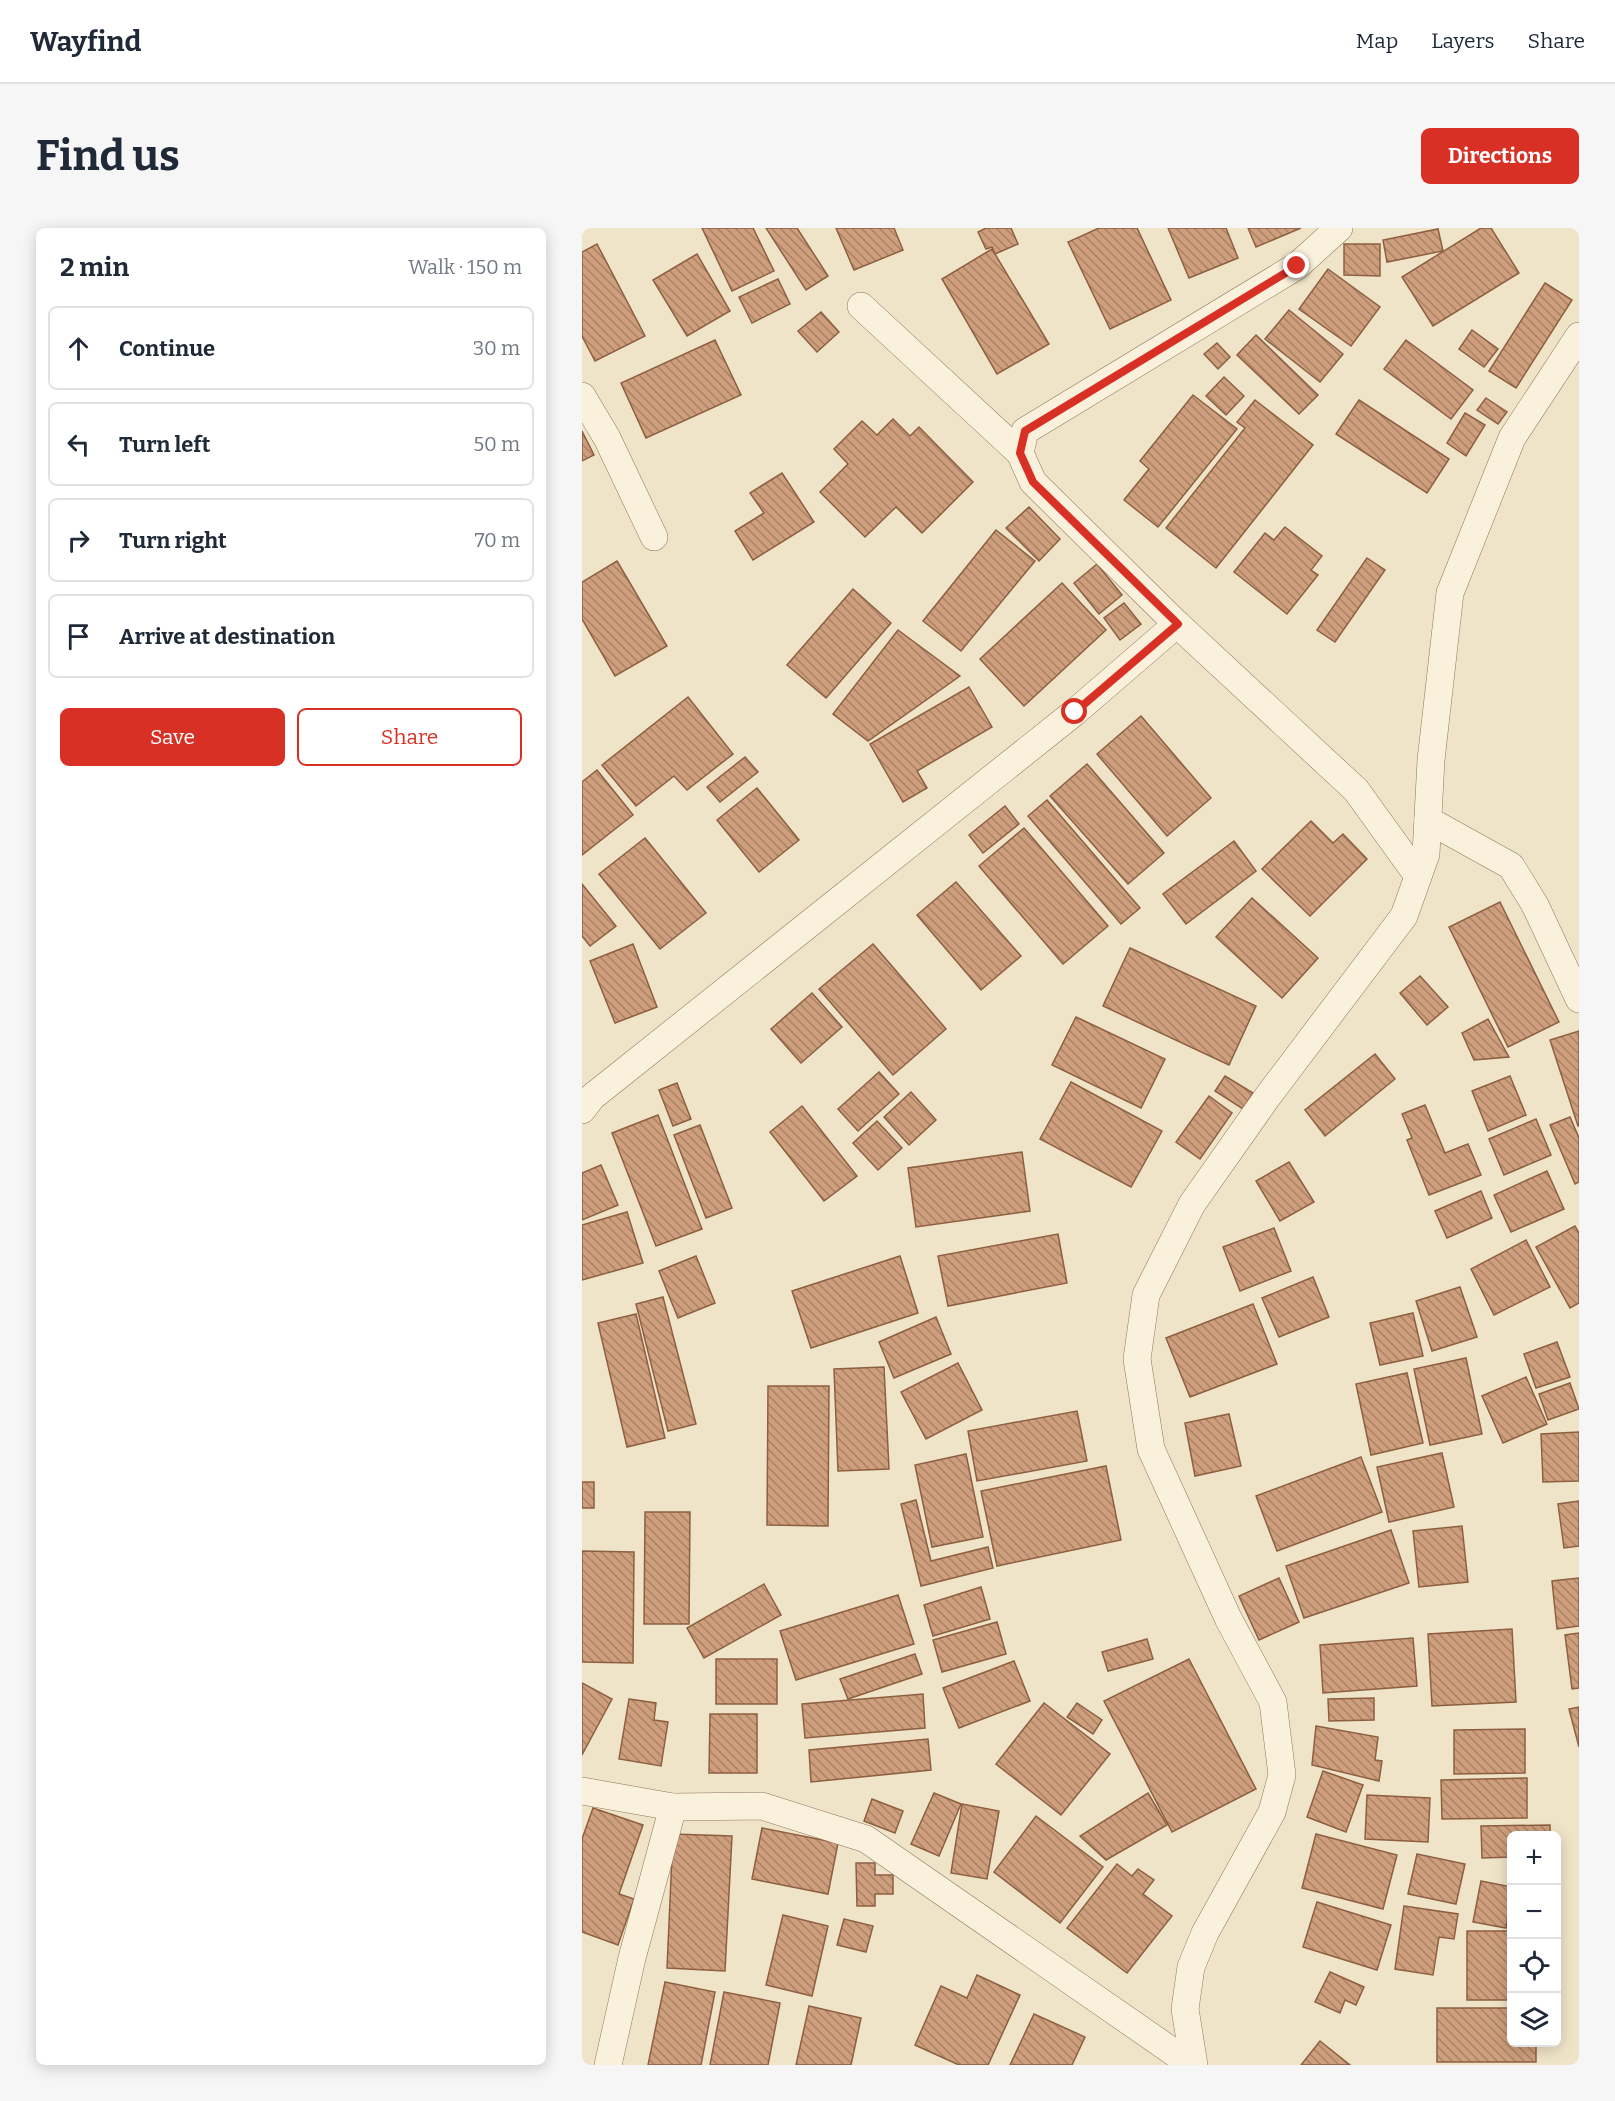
<!DOCTYPE html>
<meta charset="utf-8">
<style>
:root{--surface:#fff;--page:#f6f6f7;--text:#1f2937;--muted:#747a83;--line:#e0e1e3;--accent:#d93025}
body{margin:0;font-family:Bitter,serif;background:var(--page);color:var(--text)}
.controls{position:absolute;right:18px;bottom:18px;display:grid;overflow:hidden;border-radius:9px;box-shadow:0 3px 15px #0003}
.controls button{width:54px;height:54px;display:grid;place-items:center;padding:0;border:0;border-bottom:2px solid var(--line);background:var(--surface);color:var(--text);font:30px sans-serif}
.stop{position:absolute;width:18px;height:18px;margin:-14px;border:4px solid #d93025;border-radius:50%;background:#fff}
.stop.end{background:#d93025;border-color:#fff;box-shadow:0 2px 6px #0008}
.list{margin:0;padding:0;list-style:none}
h2{display:flex;justify-content:space-between;align-items:center;height:78px;margin:0;padding:0 24px;font-size:26px}
h2 small{font-size:20px;font-weight:400;color:var(--muted)}
.list li{display:grid;grid-template-columns:39px 1fr auto;gap:18px;align-items:center;box-sizing:border-box;height:84px;margin:0 12px 12px;padding:0 12px;border:2px solid var(--line);border-radius:9px}
.list b{display:block;font-size:22px;white-space:nowrap}
.list em{font-size:20px;font-style:normal;color:var(--muted)}
.actions{display:flex;gap:12px;padding:18px 24px}
.actions a{flex:1;padding:14px 0;border:2px solid var(--accent);border-radius:9px;text-align:center;font-size:21px;color:var(--accent)}
.actions .main{background:var(--accent);color:#fff}
.icon{flex:none;width:33px;height:33px;fill:none;stroke:currentColor;stroke-width:2;stroke-linecap:round;stroke-linejoin:round}
.map{position:relative;flex:none;width:997px;height:1837px;overflow:hidden;border-radius:9px}
header{display:flex;align-items:center;gap:36px;box-sizing:border-box;height:84px;padding:0 30px;background:var(--surface);border-bottom:2px solid var(--line)}
header strong{font-size:28px}
nav{display:flex;gap:33px;margin-inline-start:auto;font-size:21px}
.intro{display:flex;align-items:center;justify-content:space-between;box-sizing:border-box;height:144px;padding:0 36px}
h1{margin:0;font-size:42px}
.button{padding:15px 27px;border-radius:9px;background:var(--accent);color:#fff;font-size:21px;font-weight:700}
main{display:flex;gap:36px;padding:0 36px}
aside{flex:1;background:var(--surface);border-radius:9px;box-shadow:0 3px 15px #0003}
.map>svg:first-child{display:block}
.building{fill:url(#building-back-hatch);stroke:#8d5f41;stroke-width:1.5}
.lines{fill:none;stroke-linecap:round;stroke-linejoin:round}
.minor-casing{stroke:#8d765c;stroke-width:28}
.minor{stroke:#faf1dc;stroke-width:27}
.route{stroke:#d93025;stroke-width:8}
</style>
<header>
<strong>Wayfind</strong>
<nav><a>Map</a><a>Layers</a><a>Share</a></nav>
</header>
<div class="intro"><h1>Find us</h1><a class="button">Directions</a></div>
<main>
<aside>
<h2>2 min<small>Walk · 150 m</small></h2>
<ul class="list">
<li><svg class="icon" aria-label="ahead" viewBox="0 0 24 24"><path d="M12 20V5M6 11l6-6 6 6"/></svg><div><b>Continue</b></div><em>30 m</em></li>
<li><svg class="icon" aria-label="left" viewBox="0 0 24 24"><path d="M17 20v-9H6M10 6l-5 5 5 5"/></svg><div><b>Turn left</b></div><em>50 m</em></li>
<li><svg class="icon" aria-label="right" viewBox="0 0 24 24"><path d="M7 20v-9h11M14 6l5 5-5 5"/></svg><div><b>Turn right</b></div><em>70 m</em></li>
<li><svg class="icon" aria-label="arrive" viewBox="0 0 24 24"><path d="M6 21V4h12l-3 4 3 4H6"/></svg><div><b>Arrive at destination</b></div></li>
</ul>
<div class="actions"><a class="main">Save</a><a>Share</a></div>
</aside>
<div class="map">
<svg width="997" height="1837" viewBox="0 0 997 1837">
<defs>
<pattern id="building-back-hatch" width="6" height="6" patternUnits="userSpaceOnUse" patternTransform="scale(1.5)"><rect width="6" height="6" fill="#cf9f7d"/><path d="M-1 5l2 2M0 0l6 6M5-1l2 2" fill="none" stroke="#a98266"/></pattern>
</defs>
<rect width="100%" height="100%" fill="#f0e4c8"/>
<g class="building">
<path d="M120,0h51l21,43 -42,20z"/>
<path d="M184,0h31l31,48 -22,14z"/>
<path d="M254,0h58l9,22 -49,20z"/>
<path d="M404,0h25l7,16 -23,10 -3,-7 -6,2 -8,-17z"/>
<path d="M517,0h38l34,72 -61,29 -42,-87z"/>
<path d="M586,0h58l12,30 -49,20z"/>
<path d="M666,0h53l-45,19z"/>
<path d="M899,0h10l28,45 -86,53 -31,-49z"/>
<path d="M856,1l5,22 -56,11 -4,-22z"/>
<path d="M15,16l48,92 -50,25 -13,-25v-84z"/>
<path d="M762,16h36v32l-36,-1z"/>
<path d="M410,21l57,95 -52,30 -55,-95z"/>
<path d="M115,26l33,57 -43,25 -34,-56z"/>
<path d="M746,41l52,38 -29,39 -52,-37z"/>
<path d="M196,51l12,25 -38,19 -13,-26z"/>
<path d="M963,55l27,17 -56,88 -27,-17z"/>
<path d="M707,82l54,44 -23,28 -55,-43z"/>
<path d="M239,84l18,20 -22,20 -19,-21z"/>
<path d="M890,102l26,19 -14,18 -25,-18z"/>
<path d="M674,107l62,60 -19,19 -62,-59z"/>
<path d="M133,112l26,55 -95,43 -25,-55z"/>
<path d="M824,112l67,50 -22,29 -67,-50z"/>
<path d="M635,115l13,14 -12,12 -14,-15z"/>
<path d="M642,149l20,19 -18,19 -20,-19z"/>
<path d="M611,167l44,34 -79,98 -34,-27 25,-31 -9,-8z"/>
<path d="M904,170l21,14 -9,12 -21,-14z"/>
<path d="M673,172l58,45 -97,123 -50,-40 79,-100 -8,-6z"/>
<path d="M777,172l90,59 -22,34 -91,-59z"/>
<path d="M883,185l20,12 -19,31 -19,-13z"/>
<path d="M311,191l17,17 9,-9 54,55 -51,51 -26,-26 -31,30 -45,-45 28,-28 -14,-15 28,-28 15,14z"/>
<path d="M0,203l12,24 -12,6z"/>
<path d="M200,245l32,49 -61,38 -18,-29 29,-18 -14,-20z"/>
<path d="M447,279l31,32 -21,22 -33,-33z"/>
<path d="M703,299l37,29 -11,14 7,5 -31,39 -53,-42 31,-39 9,7z"/>
<path d="M414,302l39,31 -74,90 -38,-30z"/>
<path d="M785,330l18,12 -50,72 -18,-12z"/>
<path d="M35,333l50,85 -52,30 -33,-57v-37z"/>
<path d="M515,336l25,31 -23,19 -25,-31z"/>
<path d="M480,355l44,47 -82,76 -44,-47z"/>
<path d="M271,361l38,34 -65,75 -39,-33z"/>
<path d="M542,375l17,21 -21,16 -16,-22z"/>
<path d="M316,402l62,46 -92,65 -35,-27z"/>
<path d="M387,459l23,40 -75,44 10,17 -24,14 -33,-58z"/>
<path d="M106,469l45,57 -46,36 -13,-14 -38,30 -34,-41z"/>
<path d="M559,488l70,82 -44,38 -70,-82z"/>
<path d="M163,529l13,15 -38,30 -13,-15z"/>
<path d="M505,536l77,89 -36,31 -78,-88z"/>
<path d="M15,542l36,45 -51,40v-73z"/>
<path d="M175,560l42,52 -40,32 -42,-52z"/>
<path d="M465,572l93,108 -19,16 -93,-108z"/>
<path d="M423,578l14,18 -36,29 -14,-18z"/>
<path d="M729,593l22,22 10,-9 24,25 -57,57 -48,-47z"/>
<path d="M442,600l84,98 -45,38 -84,-98z"/>
<path d="M63,610l61,75 -46,36 -61,-75z"/>
<path d="M652,613l22,30 -70,53 -23,-30z"/>
<path d="M374,654l65,74 -40,34 -64,-75z"/>
<path d="M0,656l34,42 -26,20 -8,-10z"/>
<path d="M670,670l66,60 -36,40 -66,-61z"/>
<path d="M918,674l59,120 -51,25 -59,-120z"/>
<path d="M51,716l24,63 -42,16 -25,-62z"/>
<path d="M291,716l73,85 -53,46 -74,-86z"/>
<path d="M548,720l126,58 -27,59 -126,-59z"/>
<path d="M838,748l28,31 -21,18 -27,-32z"/>
<path d="M230,765l30,34 -41,36 -30,-34z"/>
<path d="M494,789l89,42 -24,49 -89,-43z"/>
<path d="M906,791l21,38 -35,3 -12,-27z"/>
<path d="M997,803v95h-1l-28,-86z"/>
<path d="M793,826l20,25 -70,57 -20,-26z"/>
<path d="M297,844l20,22 -41,37 -20,-22z"/>
<path d="M643,848l28,17 -10,16 -28,-18z"/>
<path d="M928,848l16,39 -38,16 -16,-40z"/>
<path d="M489,854l91,49 -31,56 -91,-48z"/>
<path d="M95,855l14,36 -18,7 -14,-36z"/>
<path d="M329,864l25,28 -27,25 -25,-28z"/>
<path d="M627,868l23,17 -32,46 -24,-17z"/>
<path d="M843,877l20,48 23,-9 13,31 -52,20 -22,-55 5,-2 -10,-24z"/>
<path d="M220,878l55,70 -33,25 -54,-69z"/>
<path d="M76,887l44,114 -46,17 -44,-113z"/>
<path d="M988,889l9,21v44l-4,2 -25,-59z"/>
<path d="M954,891l15,36 -47,20 -15,-36z"/>
<path d="M295,893l25,27 -24,22 -25,-27z"/>
<path d="M118,897l32,83 -26,10 -32,-83z"/>
<path d="M440,924l8,59 -114,16 -8,-59z"/>
<path d="M707,934l25,40 -34,19 -24,-40z"/>
<path d="M19,937l17,40 -36,15v-47z"/>
<path d="M965,943l17,38 -53,23 -17,-37z"/>
<path d="M899,963l11,27 -45,20 -12,-27z"/>
<path d="M45,984l16,51 -61,17v-55z"/>
<path d="M993,998l4,7v70l-9,5 -34,-61z"/>
<path d="M692,1000l17,43 -51,20 -17,-44z"/>
<path d="M476,1006l9,49 -119,23 -10,-50z"/>
<path d="M944,1012l24,47 -56,28 -23,-46z"/>
<path d="M114,1028l19,47 -37,15 -19,-47z"/>
<path d="M318,1028l18,57 -107,35 -19,-57z"/>
<path d="M731,1049l16,40 -50,20 -17,-39z"/>
<path d="M878,1059l17,50 -45,14 -16,-50z"/>
<path d="M81,1069l33,127 -28,7 -32,-127z"/>
<path d="M671,1076l24,60 -87,33 -24,-59z"/>
<path d="M831,1085l10,43 -43,9 -10,-42z"/>
<path d="M54,1086l29,124 -38,9 -29,-124z"/>
<path d="M354,1089l15,37 -57,24 -15,-36z"/>
<path d="M975,1114l13,35 -34,11 -12,-34z"/>
<path d="M884,1130l16,76 -52,11 -16,-76z"/>
<path d="M376,1135l24,47 -56,29 -25,-47z"/>
<path d="M302,1139l5,102 -51,2 -4,-102z"/>
<path d="M825,1145l16,70 -52,12 -15,-71z"/>
<path d="M944,1149l21,47 -44,19 -21,-47z"/>
<path d="M988,1155l9,26 -31,11 -9,-26z"/>
<path d="M186,1158h61l-1,140 -61,-1z"/>
<path d="M495,1183l10,50 -110,20 -9,-50z"/>
<path d="M647,1186l12,52 -46,10 -10,-53z"/>
<path d="M997,1204v49l-36,1 -2,-48z"/>
<path d="M860,1225l12,54 -65,15 -12,-55z"/>
<path d="M384,1226l17,83 -51,10 -17,-82z"/>
<path d="M779,1229l21,55 -105,39 -21,-55z"/>
<path d="M524,1238l15,74 -124,26 -16,-75z"/>
<rect x="0" y="1254" width="12" height="26"/>
<path d="M334,1272l15,61 57,-14 5,21 -72,18 -20,-82z"/>
<path d="M997,1273v45l-15,2 -6,-44z"/>
<path d="M63,1284h45l-1,112h-45z"/>
<path d="M880,1298l6,56 -49,5 -6,-56z"/>
<path d="M809,1302l18,53 -105,35 -18,-52z"/>
<path d="M0,1323l52,1 -1,111 -51,-1z"/>
<path d="M697,1350l20,44 -40,18 -20,-44z"/>
<path d="M997,1350v48l-22,3 -5,-48z"/>
<path d="M182,1356l17,31 -77,43 -17,-30z"/>
<path d="M399,1359l9,32 -57,17 -9,-31z"/>
<path d="M316,1367l16,49 -118,36 -16,-49z"/>
<path d="M415,1394l9,32 -64,18 -9,-32z"/>
<path d="M930,1401l4,73 -84,4 -4,-72z"/>
<path d="M997,1405v55l-7,1 -7,-54z"/>
<path d="M831,1410l4,48 -94,7 -3,-48z"/>
<path d="M565,1411l6,20 -45,12 -6,-19z"/>
<path d="M333,1426l7,20 -74,25 -8,-20z"/>
<rect x="134" y="1431" width="61" height="45"/>
<path d="M607,1431l67,130 -84,43 -68,-131z"/>
<path d="M432,1433l16,40 -71,27 -16,-40z"/>
<path d="M0,1455l30,16 -30,56z"/>
<path d="M341,1466l2,34 -120,10 -3,-34z"/>
<path d="M792,1470v22l-45,1 -1,-22z"/>
<path d="M47,1471l27,4 -2,17 14,2 -7,44 -42,-7z"/>
<path d="M462,1475l66,51 -49,61 -65,-51z"/>
<path d="M495,1475l25,17 -9,14 -26,-17z"/>
<path d="M997,1479v40l-10,-38z"/>
<path d="M128,1486h47v59h-48z"/>
<path d="M734,1498l62,11 -3,23 7,1 -3,20 -67,-16z"/>
<path d="M943,1501v44l-71,1v-44z"/>
<path d="M346,1511l3,31 -120,12 -2,-32z"/>
<path d="M741,1543l40,14 -17,47 -39,-15z"/>
<path d="M945,1550v40l-85,1 -1,-39z"/>
<path d="M352,1565l27,11 -22,52 -28,-12z"/>
<path d="M566,1565l19,32 -61,35 -26,-24z"/>
<path d="M785,1567l63,3 -2,44 -63,-3z"/>
<path d="M290,1571l31,12 -8,22 -31,-12z"/>
<path d="M380,1576l37,7 -12,68 -36,-6z"/>
<path d="M11,1580l50,17 -24,69 15,5 -16,46 -36,-13v-93z"/>
<path d="M454,1588l67,51 -43,56 -66,-51z"/>
<path d="M968,1597v11h-38v21l-30,1 -1,-32z"/>
<path d="M180,1600l76,15 -10,51 -76,-15z"/>
<path d="M91,1606l59,2 -7,135 -58,-3z"/>
<path d="M734,1606l81,21 -14,54 -81,-21z"/>
<path d="M835,1626l48,10 -9,40 -48,-10z"/>
<path d="M274,1635h19v12h18v19h-18v12h-18z"/>
<path d="M535,1636l15,12 6,-7 16,11 -11,14 29,22 -45,57 -60,-45z"/>
<path d="M899,1653l31,6 -6,41 -33,-6z"/>
<path d="M735,1674l74,23 -14,45 -74,-23z"/>
<path d="M822,1678l54,8 -4,25 -15,-2 -6,38 -38,-6z"/>
<path d="M201,1687l45,11 -16,70 -46,-11z"/>
<path d="M262,1691l29,7 -7,26 -29,-7z"/>
<rect x="885" y="1703" width="45" height="69"/>
<path d="M748,1744l34,15 -8,18 -11,-5 -5,13 -25,-11z"/>
<path d="M395,1747l43,20 -32,70h-29l-44,-20 26,-59 26,12z"/>
<path d="M83,1754l50,10 -14,73h-53z"/>
<path d="M142,1764l56,11 -12,62h-58z"/>
<path d="M227,1778l52,12 -10,47h-55z"/>
<path d="M855,1780h75v34h24v20h-99z"/>
<path d="M452,1786l51,23 -13,28h-62z"/>
<path d="M738,1813l30,24h-49z"/>
</g>
<g class="lines">
<defs>
<g id="minor">
<path d="M757,0l-42,38 -272,165 -5,22 13,29 144,142 179,166 62,86"/>
<path d="M279,78l159,147"/>
<path d="M0,168l25,42 47,99"/>
<path d="M846,592l83,46 24,39 44,94"/>
<path d="M0,882l10,-13 483,-385 102,-88"/>
<path d="M0,1563l91,16 89,-1 104,33 326,226"/>
<path d="M26,1837l24,-107 41,-151"/>
<path d="M612,1837l-9,-56 6,-42 14,-34 67,-121 10,-37 -9,-73 -45,-84 -77,-169 -14,-90 9,-64 46,-91 76,-108 136,-180 22,-62 5,-94 19,-167 62,-155 67,-102"/>
</g>
</defs>
<use href="#minor" class="minor-casing"/>
<use href="#minor" class="minor"/>
</g>
<g class="lines">
<path class="route" d="M493,484l103,-88 -145,-142 -13,-29 5,-22 272,-165"/>
</g>
</svg>
<div class="controls">
<button>+</button>
<button>−</button>
<button><svg class="icon" aria-label="locate" viewBox="0 0 24 24"><circle cx="12" cy="12" r="6"/><path d="M12 2v4M12 18v4M2 12h4M18 12h4"/></svg></button>
<button><svg class="icon" aria-label="layers" viewBox="0 0 24 24"><path d="M12 4l9 5-9 5-9-5zM3 14l9 5 9-5"/></svg></button>
</div>
<div class="stop" style="left:493px;top:484px"></div>
<div class="stop end" style="left:715px;top:38px"></div>
</div>
</main>
